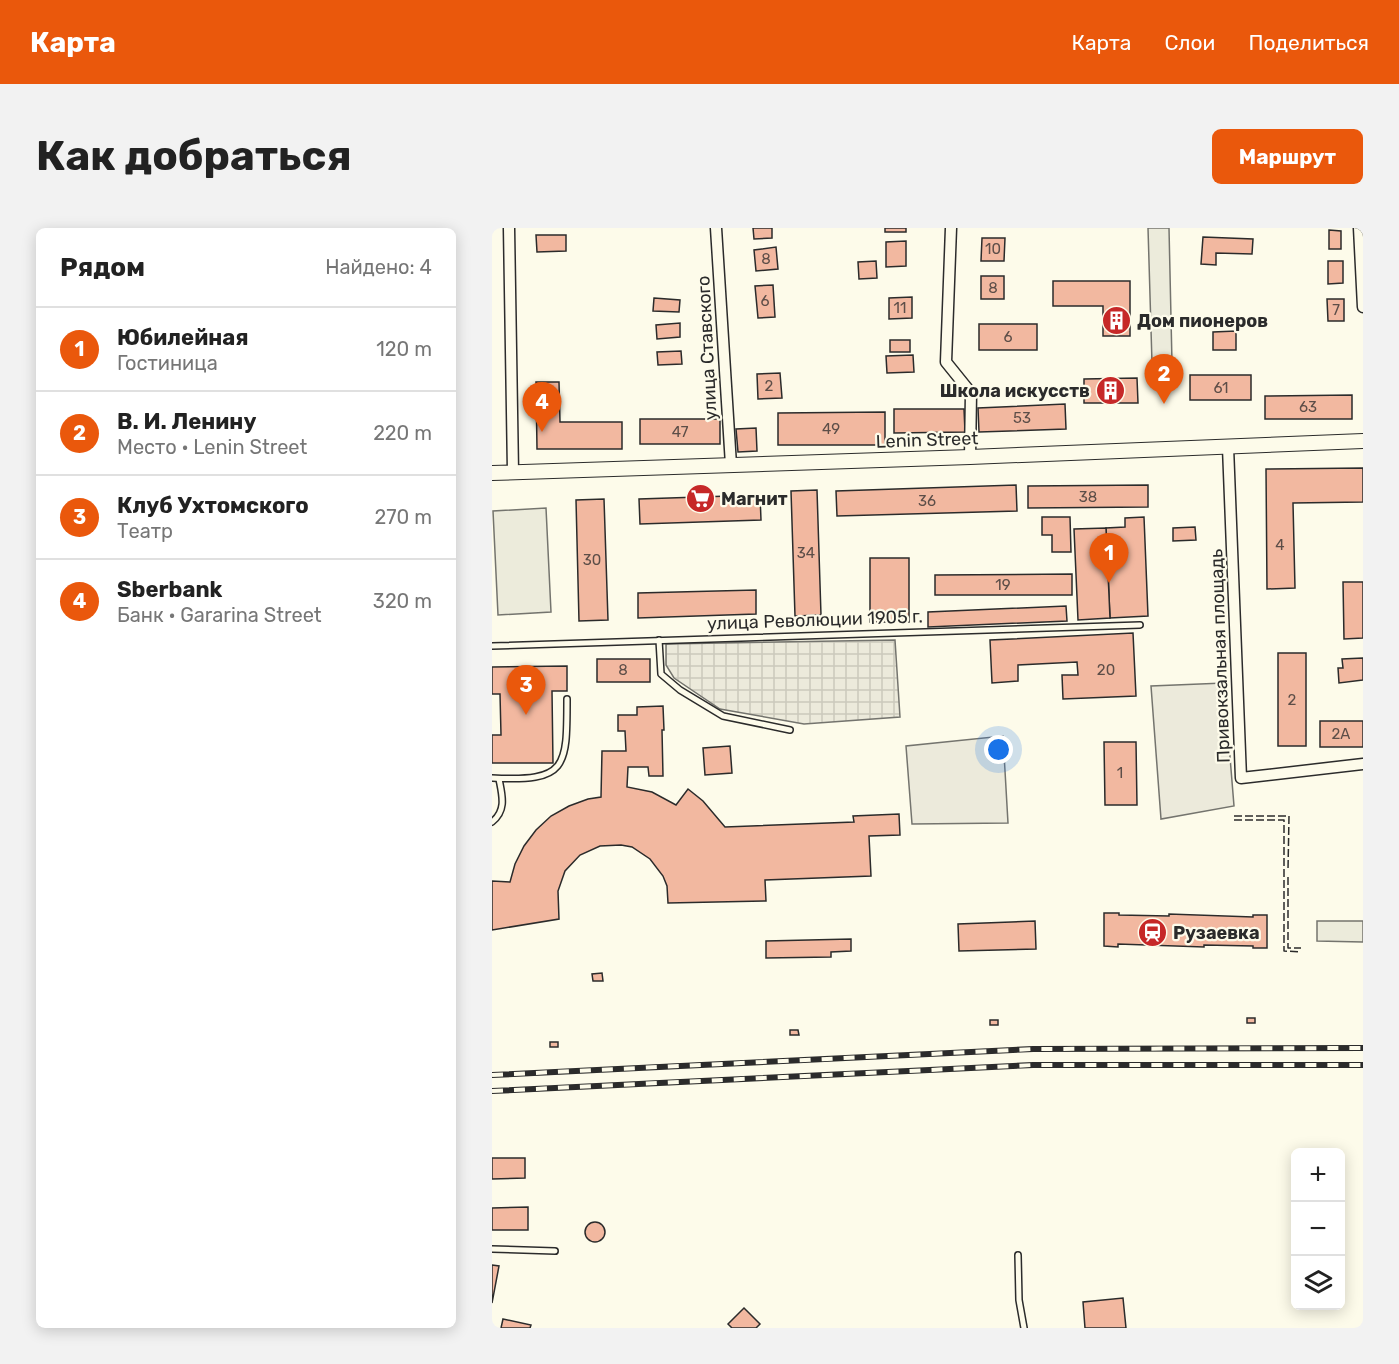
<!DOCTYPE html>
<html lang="ru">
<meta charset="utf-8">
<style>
:root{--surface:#fff;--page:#f2f2f2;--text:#222;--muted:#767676;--line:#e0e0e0;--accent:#ea580c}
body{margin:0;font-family:Rubik,sans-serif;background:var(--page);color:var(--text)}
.controls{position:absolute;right:18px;bottom:18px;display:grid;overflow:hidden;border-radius:9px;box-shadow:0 3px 15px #0003}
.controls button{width:54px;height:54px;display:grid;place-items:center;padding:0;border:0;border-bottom:2px solid var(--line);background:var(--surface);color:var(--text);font:30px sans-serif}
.you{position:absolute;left:507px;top:522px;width:21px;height:21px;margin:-15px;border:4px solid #fff;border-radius:50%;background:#1a73e8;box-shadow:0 0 0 9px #1a73e833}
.badge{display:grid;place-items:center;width:39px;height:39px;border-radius:50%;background:var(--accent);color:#fff;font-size:20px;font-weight:700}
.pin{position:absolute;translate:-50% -50px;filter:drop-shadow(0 2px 3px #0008)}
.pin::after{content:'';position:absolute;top:32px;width:21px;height:18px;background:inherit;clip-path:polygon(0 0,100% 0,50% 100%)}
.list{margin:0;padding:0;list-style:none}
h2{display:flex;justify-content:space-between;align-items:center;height:78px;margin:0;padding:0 24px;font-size:26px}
h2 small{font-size:20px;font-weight:400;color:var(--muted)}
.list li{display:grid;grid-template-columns:39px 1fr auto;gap:18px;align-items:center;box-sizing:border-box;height:84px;padding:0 24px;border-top:2px solid var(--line)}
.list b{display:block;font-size:22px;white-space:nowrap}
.list p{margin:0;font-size:20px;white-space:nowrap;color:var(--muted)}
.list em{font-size:20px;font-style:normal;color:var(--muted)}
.icon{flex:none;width:33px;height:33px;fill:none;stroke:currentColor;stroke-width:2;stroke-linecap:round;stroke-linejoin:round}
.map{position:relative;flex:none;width:871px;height:1100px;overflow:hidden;border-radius:9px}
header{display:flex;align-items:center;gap:36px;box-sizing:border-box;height:84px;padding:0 30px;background:var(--accent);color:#fff}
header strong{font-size:28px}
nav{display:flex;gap:33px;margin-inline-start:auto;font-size:21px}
.intro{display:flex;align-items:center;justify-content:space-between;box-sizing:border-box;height:144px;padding:0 36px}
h1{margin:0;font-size:42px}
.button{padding:15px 27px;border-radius:9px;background:var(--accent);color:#fff;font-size:21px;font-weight:700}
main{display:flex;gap:36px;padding:0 36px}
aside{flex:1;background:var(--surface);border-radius:9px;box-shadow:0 3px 15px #0003}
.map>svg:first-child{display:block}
.green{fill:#ecebdb;stroke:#74746e;stroke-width:1.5}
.parking{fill:#eceadb;stroke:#74746e;stroke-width:1.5}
.plaza{fill:url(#plaza-grid);stroke:#74746e;stroke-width:1.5}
.building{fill:#f2b8a0;stroke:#2b2b2b;stroke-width:1.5}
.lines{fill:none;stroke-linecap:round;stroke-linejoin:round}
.service-casing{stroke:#2b2b2b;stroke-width:8}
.minor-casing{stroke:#2b2b2b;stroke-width:13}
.tertiary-casing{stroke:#2b2b2b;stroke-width:16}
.service{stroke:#fdfbea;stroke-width:5}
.minor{stroke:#fdfbea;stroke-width:10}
.tertiary{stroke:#fdfbea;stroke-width:14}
.rail-casing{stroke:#2b2b2b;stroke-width:6}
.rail{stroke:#fdfbea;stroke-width:4;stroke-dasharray:11;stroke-linecap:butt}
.fence{stroke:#2b2b2b;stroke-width:1.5;stroke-dasharray:8 3;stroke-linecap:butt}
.labels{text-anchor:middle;stroke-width:4.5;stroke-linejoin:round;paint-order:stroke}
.number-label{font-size:15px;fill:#5d4e48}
.poi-label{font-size:18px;font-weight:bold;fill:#2b2b2b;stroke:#fdfbea;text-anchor:start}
.street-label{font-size:18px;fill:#2b2b2b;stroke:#fdfbea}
</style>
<header>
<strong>Карта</strong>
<nav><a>Карта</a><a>Слои</a><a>Поделиться</a></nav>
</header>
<div class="intro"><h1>Как добраться</h1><a class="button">Маршрут</a></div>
<main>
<aside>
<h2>Рядом<small>Найдено: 4</small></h2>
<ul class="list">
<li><span class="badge">1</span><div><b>Юбилейная</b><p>Гостиница</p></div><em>120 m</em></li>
<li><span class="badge">2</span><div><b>В. И. Ленину</b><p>Место · Lenin Street</p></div><em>220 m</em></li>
<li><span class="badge">3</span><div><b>Клуб Ухтомского</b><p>Театр</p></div><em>270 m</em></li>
<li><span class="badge">4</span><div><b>Sberbank</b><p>Банк · Gararina Street</p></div><em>320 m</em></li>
</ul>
</aside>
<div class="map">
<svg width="871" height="1100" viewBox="0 0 871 1100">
<defs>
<pattern id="plaza-grid" width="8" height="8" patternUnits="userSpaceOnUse" patternTransform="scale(1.5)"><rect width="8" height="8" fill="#eceadb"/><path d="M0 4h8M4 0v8" fill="none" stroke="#cbc9bc"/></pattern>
</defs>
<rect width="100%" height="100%" fill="#fdfbea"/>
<g class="green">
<path d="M656,0h21l3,135h-20z"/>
<path d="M54,280l5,104 -53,3 -5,-104z"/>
<path d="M825,693h46v21l-46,-1z"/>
</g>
<g class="parking">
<path d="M732,455l10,123 -73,13 -10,-133z"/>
<path d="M511,508l5,87 -96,1 -6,-78z"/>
</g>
<path class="plaza" d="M403,412l5,77 -96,7 -84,-15 -46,-31 -8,-13v-21z"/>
<g class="building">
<path d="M261,0h19v10l-18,1z"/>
<rect x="393" y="0" width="21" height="4"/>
<path d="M837,2l12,1v18h-12z"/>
<path d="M44,7h30v16l-29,1z"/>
<path d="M711,9l50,2 -1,15 -36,-1v12l-15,-1z"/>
<path d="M490,10h23l-1,23h-23z"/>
<path d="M414,13v25l-20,1v-25z"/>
<path d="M284,19l2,22 -22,2 -2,-21z"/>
<path d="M384,33l1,17 -18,1 -1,-17z"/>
<path d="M836,33h15v22l-15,1z"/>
<rect x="489" y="48" width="23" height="23"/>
<path d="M561,53h77v55h-27v-30h-50z"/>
<path d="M281,57l2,32 -17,1 -3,-32z"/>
<path d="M420,69v21l-23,1v-21z"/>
<path d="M162,70l26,2 -1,12 -26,-1z"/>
<path d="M835,71h17v22h-16z"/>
<path d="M188,95v14l-23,2 -1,-14z"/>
<rect x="487" y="96" width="58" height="26"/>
<path d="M744,103v19h-23v-18z"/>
<rect x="398" y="112" width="20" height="12"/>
<path d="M189,123l1,13 -24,1 -1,-13z"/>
<path d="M421,127l1,17 -27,1 -1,-17z"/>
<path d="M288,145l2,25 -24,1 -1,-25z"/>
<rect x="698" y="147" width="61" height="25"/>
<path d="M645,150l1,25h-54v-24z"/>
<path d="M44,154h23l1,40h62v27h-85z"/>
<path d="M860,167v24h-87v-23z"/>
<path d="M573,176l1,25 -87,3 -1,-24z"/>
<path d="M402,181h70l1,23 -71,1z"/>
<path d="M393,184v33h-107v-32z"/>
<rect x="148" y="191" width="80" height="25"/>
<path d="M264,200l1,23 -19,1 -2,-23z"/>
<path d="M871,240v34l-70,1 2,85 -28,1 -1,-120z"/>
<path d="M524,257l1,26 -180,5 -1,-25z"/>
<path d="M656,257v22l-120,1v-22z"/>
<path d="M325,262l4,125 -26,1 -4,-125z"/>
<path d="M268,267l1,25 -121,4 -1,-25z"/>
<path d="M112,271l4,121 -29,1 -3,-121z"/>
<path d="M550,289h28l1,35h-19v-17h-10z"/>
<path d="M652,289l4,99 -38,2 -4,-90 19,-1v-9z"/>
<path d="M703,299l1,13 -23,1v-13z"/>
<path d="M614,300l4,90 -32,2 -4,-91z"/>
<rect x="378" y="330" width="39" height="64"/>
<path d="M580,346v21h-137v-20z"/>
<path d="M851,354h20v56l-19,1z"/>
<path d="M264,362v24l-118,4v-25z"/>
<path d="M574,378l1,15 -139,6v-15z"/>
<path d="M641,405l3,63 -73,3 -1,-24h16l-1,-13 -59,3v16l-26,2 -2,-43z"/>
<rect x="786" y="425" width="28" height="93"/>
<path d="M871,430v22l-24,3 -1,-15h5l-1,-9z"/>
<rect x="105" y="431" width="53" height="23"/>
<path d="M75,438v25h-15l1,72h-61v-28h9l-1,-41h-8v-27z"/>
<path d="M171,478l1,24h-2l1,46h-14l-1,-9h-20l-1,20 25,5 24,13 12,-16 15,12 22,26 129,-5 -1,-6 46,-2 1,21 -31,1 2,40 -106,4 1,21 -98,2 -1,-17 -4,-10 -13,-17 -18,-12 -11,-2 -21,1 -20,9 -15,16 -7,20 1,28 -67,11v-49l18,1 5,-18 9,-18 12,-16 15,-14 18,-10 19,-7 13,-2 1,-46h24l-1,-20h-7v-16h19v-8z"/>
<rect x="828" y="493" width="43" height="26"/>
<path d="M612,514h32l1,63h-32z"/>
<path d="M238,518l2,27 -27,2 -2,-27z"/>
<path d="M612,685h15v2l50,1v-2l84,3v-2h14v33h-14v-2l-49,-1v2l-86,-3v3l-14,-1z"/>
<path d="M543,693l1,28 -77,2 -1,-27z"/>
<path d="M359,711v12l-20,1v5l-65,1v-17z"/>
<path d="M110,745l1,8h-10l-1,-7z"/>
<rect x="755" y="790" width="8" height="5"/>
<rect x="498" y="792" width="8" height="5"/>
<path d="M298,802h8l1,5h-9z"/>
<rect x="58" y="814" width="8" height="5"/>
<path d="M0,930h33v20l-33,1z"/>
<path d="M36,979v23h-36v-22z"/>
<circle cx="103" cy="1004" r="10"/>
<path d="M0,1037l7,1 -7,37z"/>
<path d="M631,1070l3,30h-41l-2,-26z"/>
<path d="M252,1080l16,16 -4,4h-24l-4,-4z"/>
<path d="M11,1091l28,6 -1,3h-29z"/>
</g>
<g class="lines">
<defs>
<g id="service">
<path d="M167,412l2,34 19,16 43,26 67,14"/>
<path d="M0,418l648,-21"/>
<path d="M0,550c75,4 75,-10 75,-79"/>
<path d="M0,594c15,-12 10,-27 7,-43"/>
<path d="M0,1021l63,2"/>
<path d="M526,1027l1,45 5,28"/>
</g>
<g id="minor">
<path d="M17,0l4,244"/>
<path d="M224,0l15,237"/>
<path d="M459,0l-5,134 25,31 -1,64"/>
<path d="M867,0l4,79"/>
<path d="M736,219l13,331 122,-14"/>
</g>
<path id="tertiary" d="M0,245l478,-16 393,-16"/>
</defs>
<use href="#service" class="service-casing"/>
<use href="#minor" class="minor-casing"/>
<use href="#tertiary" class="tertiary-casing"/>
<use href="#service" class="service"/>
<use href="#minor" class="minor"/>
<use href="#tertiary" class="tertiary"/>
<defs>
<g id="rail">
<path d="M0,847l541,-26 330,-1"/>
<path d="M0,863l541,-26h330"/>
</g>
</defs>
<use href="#rail" class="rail-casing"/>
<use href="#rail" class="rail"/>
<g class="fence">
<path d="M742,588h55l-1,54"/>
<path d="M742,592h50v131l17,1"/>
<path d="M796,649v71h13"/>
</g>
</g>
<defs>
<symbol id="building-disc" viewBox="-11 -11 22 22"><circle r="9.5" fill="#c62828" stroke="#fdfbea"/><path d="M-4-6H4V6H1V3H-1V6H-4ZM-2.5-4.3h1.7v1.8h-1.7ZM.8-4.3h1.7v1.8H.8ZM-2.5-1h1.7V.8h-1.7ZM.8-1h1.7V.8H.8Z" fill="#fff"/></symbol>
<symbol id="supermarket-disc" viewBox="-11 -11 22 22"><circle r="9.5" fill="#c62828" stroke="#fdfbea"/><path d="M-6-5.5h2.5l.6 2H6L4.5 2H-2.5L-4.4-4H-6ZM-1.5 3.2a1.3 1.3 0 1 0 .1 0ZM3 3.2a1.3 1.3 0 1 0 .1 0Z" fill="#fff"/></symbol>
<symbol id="station-disc" viewBox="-11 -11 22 22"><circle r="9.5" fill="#c62828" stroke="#fdfbea"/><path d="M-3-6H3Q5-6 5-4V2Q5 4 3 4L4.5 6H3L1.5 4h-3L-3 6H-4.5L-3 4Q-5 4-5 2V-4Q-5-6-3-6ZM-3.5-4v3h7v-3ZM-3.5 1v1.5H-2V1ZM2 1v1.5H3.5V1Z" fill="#fff"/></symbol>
</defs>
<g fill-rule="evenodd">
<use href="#building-disc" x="608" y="76" width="33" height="33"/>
<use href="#building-disc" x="602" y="146" width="33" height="33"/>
<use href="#supermarket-disc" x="192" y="254" width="33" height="33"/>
<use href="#station-disc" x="644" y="688" width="33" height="33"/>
</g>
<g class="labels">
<g class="number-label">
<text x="501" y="26">10</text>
<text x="274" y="36">8</text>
<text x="501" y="65">8</text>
<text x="273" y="78">6</text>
<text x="408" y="85">11</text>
<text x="844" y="87">7</text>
<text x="516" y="114">6</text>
<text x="277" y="163">2</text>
<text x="729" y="165">61</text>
<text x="816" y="184">63</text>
<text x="530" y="195">53</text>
<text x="339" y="206">49</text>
<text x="188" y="209">47</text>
<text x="596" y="274">38</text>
<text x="435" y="278">36</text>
<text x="788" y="322">4</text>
<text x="314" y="330">34</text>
<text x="100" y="337">30</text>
<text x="511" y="362">19</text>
<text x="131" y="447">8</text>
<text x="614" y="447">20</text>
<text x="800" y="477">2</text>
<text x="849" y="511">2А</text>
<text x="628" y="550">1</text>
</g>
<g class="poi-label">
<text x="645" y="99">Дом пионеров</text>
<text x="598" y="169" text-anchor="end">Школа искусств</text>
<text x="229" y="277">Магнит</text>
<text x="681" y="711">Рузаевка</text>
</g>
<g class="street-label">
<text transform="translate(215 120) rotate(-93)" y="6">улица Ставского</text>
<text transform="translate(435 212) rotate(-2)" y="6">Lenin Street</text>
<text transform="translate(323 392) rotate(-2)" y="6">улица Революции 1905 г.</text>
<text transform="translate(728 428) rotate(-92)" y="6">Привокзальная площадь</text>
</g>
</g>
</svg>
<div class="controls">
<button>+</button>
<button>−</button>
<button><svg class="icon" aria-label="layers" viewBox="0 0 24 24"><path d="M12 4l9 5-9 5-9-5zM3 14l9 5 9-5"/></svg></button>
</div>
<div class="you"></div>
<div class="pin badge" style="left:617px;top:355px">1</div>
<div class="pin badge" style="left:672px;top:176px">2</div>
<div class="pin badge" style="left:34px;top:487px">3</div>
<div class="pin badge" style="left:50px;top:204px">4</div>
</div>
</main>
